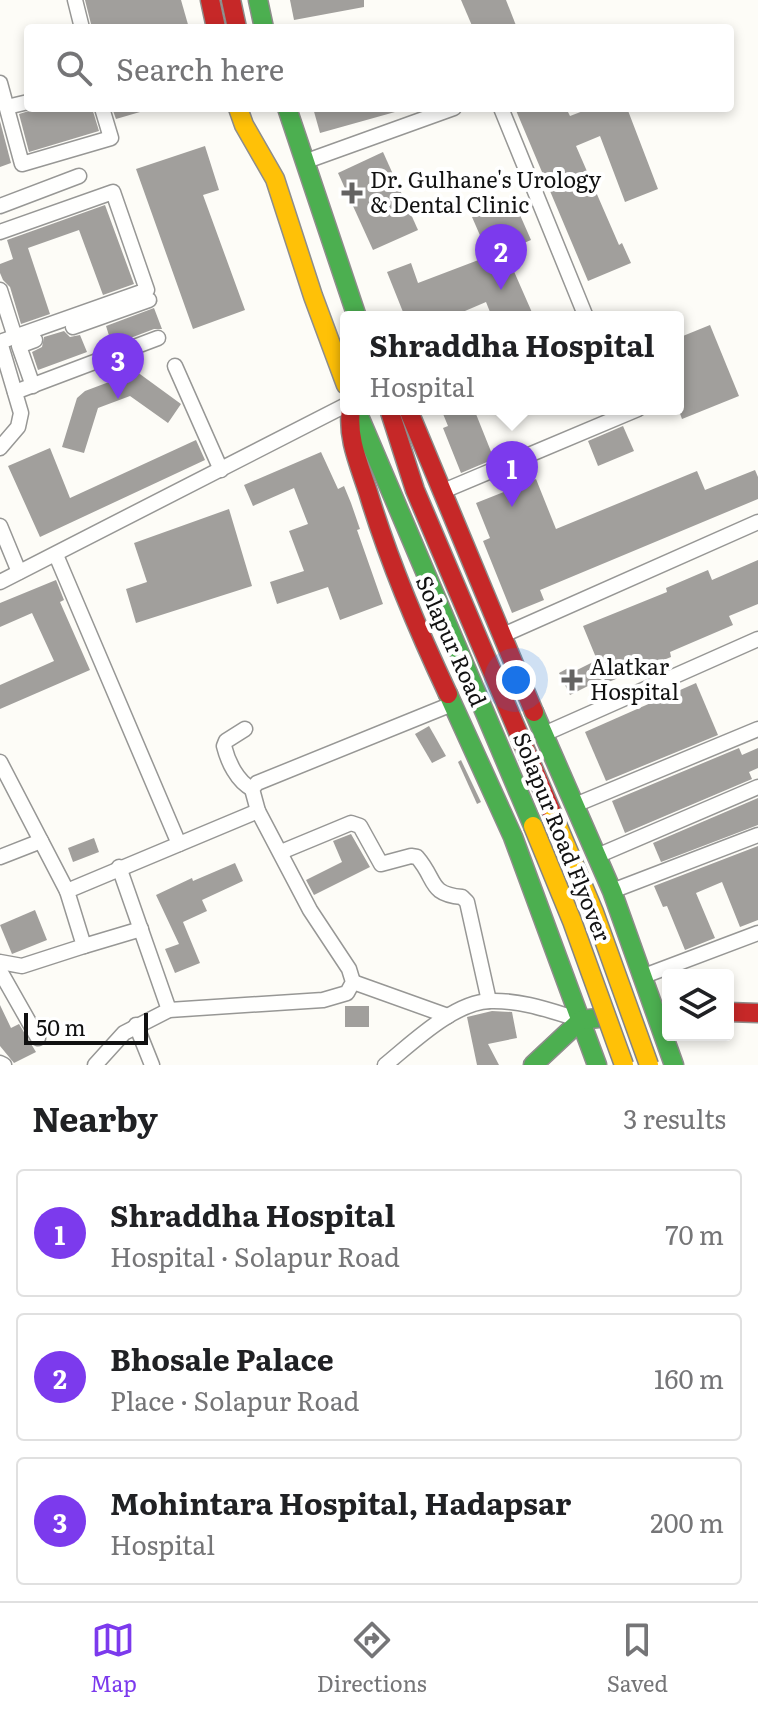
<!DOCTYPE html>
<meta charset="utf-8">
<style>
:root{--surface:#fff;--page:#f6f6f6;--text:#202124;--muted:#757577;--line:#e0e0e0;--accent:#7c3aed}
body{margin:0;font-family:Literata,serif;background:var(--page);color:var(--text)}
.controls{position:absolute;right:24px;bottom:24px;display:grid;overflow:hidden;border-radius:8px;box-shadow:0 4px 12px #0003}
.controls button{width:72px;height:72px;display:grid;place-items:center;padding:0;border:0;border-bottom:2px solid var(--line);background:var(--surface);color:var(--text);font:40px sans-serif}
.scale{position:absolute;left:24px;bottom:20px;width:124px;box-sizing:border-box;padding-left:8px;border:4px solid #111;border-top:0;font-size:22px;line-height:28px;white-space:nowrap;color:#111;-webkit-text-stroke:6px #fff;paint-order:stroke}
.you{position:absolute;left:516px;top:680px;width:28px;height:28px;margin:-20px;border:6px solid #fff;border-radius:50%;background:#1a73e8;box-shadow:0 0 0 12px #1a73e833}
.badge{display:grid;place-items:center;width:52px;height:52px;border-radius:50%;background:var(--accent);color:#fff;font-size:26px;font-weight:700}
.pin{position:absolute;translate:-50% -66px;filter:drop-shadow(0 2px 4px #0008)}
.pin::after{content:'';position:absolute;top:42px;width:28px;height:24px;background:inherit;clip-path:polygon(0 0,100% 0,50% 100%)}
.popup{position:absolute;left:340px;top:311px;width:344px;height:104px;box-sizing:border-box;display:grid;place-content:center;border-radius:8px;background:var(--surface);filter:drop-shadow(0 2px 6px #0005);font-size:26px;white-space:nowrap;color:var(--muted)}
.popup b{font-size:30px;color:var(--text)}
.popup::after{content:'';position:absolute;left:50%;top:100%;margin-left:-16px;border:16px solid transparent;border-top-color:var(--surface)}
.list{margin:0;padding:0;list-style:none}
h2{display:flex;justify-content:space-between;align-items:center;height:104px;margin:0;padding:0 32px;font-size:34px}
h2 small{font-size:26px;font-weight:400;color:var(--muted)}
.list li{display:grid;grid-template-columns:52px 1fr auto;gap:24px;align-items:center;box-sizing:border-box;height:128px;margin:0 16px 16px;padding:0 16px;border:2px solid var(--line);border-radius:8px}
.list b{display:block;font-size:30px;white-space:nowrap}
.list p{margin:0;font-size:26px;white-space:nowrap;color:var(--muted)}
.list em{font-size:26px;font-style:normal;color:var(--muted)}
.icon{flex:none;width:44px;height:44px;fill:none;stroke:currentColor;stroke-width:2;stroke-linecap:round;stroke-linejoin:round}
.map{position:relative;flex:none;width:758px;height:1065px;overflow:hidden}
.search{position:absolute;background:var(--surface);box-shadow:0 4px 12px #0003;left:24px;right:24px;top:24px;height:88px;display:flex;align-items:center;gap:20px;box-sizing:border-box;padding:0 28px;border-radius:8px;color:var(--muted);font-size:30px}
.sheet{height:536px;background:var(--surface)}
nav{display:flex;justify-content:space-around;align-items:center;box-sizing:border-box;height:112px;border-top:2px solid var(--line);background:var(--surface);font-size:22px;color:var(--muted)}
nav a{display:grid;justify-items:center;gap:4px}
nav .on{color:var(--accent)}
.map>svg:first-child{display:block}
.building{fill:#a19f9c}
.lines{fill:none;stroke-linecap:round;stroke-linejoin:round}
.street-casing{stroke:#979795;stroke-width:17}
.fast-casing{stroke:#8e8d8b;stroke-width:21}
.slow-casing{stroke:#8e8d8b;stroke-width:21}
.jam-casing{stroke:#8e8d8b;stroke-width:21}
.street{stroke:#fffffe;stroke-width:14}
.fast{stroke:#4caf50;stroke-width:18}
.slow{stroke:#ffc107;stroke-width:18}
.jam{stroke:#c62828;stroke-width:18}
.slow-bridge-casing{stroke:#858482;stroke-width:21;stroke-linecap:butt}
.slow-bridge{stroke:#ffc107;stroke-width:18}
.poi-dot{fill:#646362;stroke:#fff;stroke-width:3}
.labels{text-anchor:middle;stroke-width:8;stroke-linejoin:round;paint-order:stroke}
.poi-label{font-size:22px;fill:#111;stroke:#fff;text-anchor:start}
.street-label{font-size:22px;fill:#111;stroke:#fff}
</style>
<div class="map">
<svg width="758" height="1065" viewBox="0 0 758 1065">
<rect width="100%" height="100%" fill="#fdfcf7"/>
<g class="building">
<path d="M85,0h96l8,28h-97z"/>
<path d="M290,0h74v7l-70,13z"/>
<path d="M461,0h45l11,28h-44z"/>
<path d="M39,108h53l7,23 -70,21 -10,-38z"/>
<path d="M112,108h27l1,4 -24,7z"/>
<path d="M313,108h81l1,4 -75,21z"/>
<path d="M515,108h51l4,8 21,-8h36l31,81 -33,13 -25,-66 -24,10 43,99 3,-2 9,20 -43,18z"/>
<path d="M0,121l11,42 -11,4z"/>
<path d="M205,146l14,44 -16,5 42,115 -52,19 -57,-160z"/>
<path d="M383,152l35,78 -45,20 -35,-77z"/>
<path d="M513,199l18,41 -26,11 29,66h-42l-6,-15 -35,15h-46l-18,-45 24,-9 7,20 71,-27 -17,-39z"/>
<path d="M105,205l29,79 -31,11 -24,-65 -51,18 22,66 -29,10 -11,-37 -7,-7 -3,-7v-9l13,-5 -6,-19z"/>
<path d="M154,308l8,21h-8l-42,16 -6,-19z"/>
<path d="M710,325l29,71 -57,23 -4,-11v-70z"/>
<path d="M64,331l6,6 10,-2 7,17 -49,18 -6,-18 10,-5 2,-10z"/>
<path d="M133,369l48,35 -13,19 -38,-27 -32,12 -14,45 -22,-6 15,-49 8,-7 40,-15z"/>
<path d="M441,409h33l20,50 -33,14 -18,-45 5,-2z"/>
<path d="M623,426l11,25 -36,15 -10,-25z"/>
<path d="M196,440l9,20 -165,77 -32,-71 42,-18 20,50z"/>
<path d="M321,452l17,37 6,-3 7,17 9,26 -3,1 26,74 -43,16 -12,-33 -51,17 -7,-22 34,-11 -15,-40 19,-7 -14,-36 -41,18 -9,-21z"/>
<path d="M755,470l3,7v22l-218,91 4,10 -32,13 -29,-72 7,-3 -14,-35 60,-24 20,50 141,-58 8,19z"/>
<path d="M229,509l23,77 -116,37 -10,-34 21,-7 -13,-39z"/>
<path d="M758,560v44l-29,12 4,9 -63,27 1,5 -65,26 -2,-5 -34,17 -11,-22 11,-6 3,5 24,-12 -14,-34 84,-34 -1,-4 42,-18 4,10z"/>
<path d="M56,580l8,20 -4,2 30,68 -90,39v-24l54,-24 -22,-48 -32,14v-24z"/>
<path d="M696,683l22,52 -112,46 -21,-49z"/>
<path d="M429,726l17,30 -14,7 -17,-29z"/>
<path d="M739,748l3,7 16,-7v20l-9,4 3,7 -127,54 -13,-32z"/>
<path d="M461,760l20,42 -4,2 -19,-42z"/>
<path d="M758,798v27l-97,37 -8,-19z"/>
<path d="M351,834l19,33 -56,28 -8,-15 36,-18 -9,-21z"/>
<path d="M94,838l5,14 -26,10 -5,-14z"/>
<path d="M758,846v74l-18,7 -18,-45 -26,11 19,45 -30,12 -18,-44 -4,1 -9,-21z"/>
<path d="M235,863l8,18 -41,19 5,11 -24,11 17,41 -25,10 -10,-24 14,-5 -23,-49 36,-17 1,3z"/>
<path d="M35,910l12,30 -35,14 -12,-29z"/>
<path d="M0,1005l11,23 8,-4 17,28 -22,11 -14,-17z"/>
<rect x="345" y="1006" width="24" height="21"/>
<path d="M492,1011l20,1 5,26 -29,6 11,21h-22l-10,-48z"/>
</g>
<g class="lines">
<defs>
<g id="street">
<path d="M75,0l7,28"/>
<path d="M0,83l22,81 89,-26 -9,-30"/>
<path d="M7,107l21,-5"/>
<path d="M501,108l85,209"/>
<path d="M304,162l150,-54"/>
<path d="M0,206l79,-30"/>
<path d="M0,232l113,-40 34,98 -147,52"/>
<path d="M0,290l15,47"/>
<path d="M73,327l76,-27"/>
<path d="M0,342l21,71 -3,14 -18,21"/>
<path d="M175,366l46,104"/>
<path d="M33,386l-14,-40 16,-6"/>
<path d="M15,392l143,-54"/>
<path d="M441,492l197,-83"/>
<path d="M0,526l19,46"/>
<path d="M56,555l123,289"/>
<path d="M0,582l346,-177"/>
<path d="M501,636l257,-114"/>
<path d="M245,729l-19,12 -2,5c4,16 13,35 28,43"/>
<path d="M544,734l214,-95"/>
<path d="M0,762l67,129"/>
<path d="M575,805l183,-76"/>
<path d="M281,852l70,-29 9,3 21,38 30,-8 6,1c20,23 11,37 45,40l5,5 22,99"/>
<path d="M597,856l161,-69"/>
<path d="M0,857l41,-16"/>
<path d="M119,867l50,143"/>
<path d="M612,891l146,-56"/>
<path d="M84,946l57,-17"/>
<path d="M0,962l22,4 62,-20 -17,-55 191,-80"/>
<path d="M0,971l38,67"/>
<path d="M644,976l114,-43"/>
<path d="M353,982l95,34"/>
<path d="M136,1025l16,40"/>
<path d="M0,1063l4,2"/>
<path d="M95,1065l29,-32 45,-23 154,-10 24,-7 6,-11 -4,-13 -39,-59 -52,-99 -6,-22 5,-6 195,-79"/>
<path d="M385,1065c27,-22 69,-63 105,-64 32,-1 61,10 91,19"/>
</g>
<g id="fast">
<path d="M258,0l6,28"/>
<path d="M287,108l70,209"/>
<path d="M356,409l177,417"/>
<path d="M448,694l65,143 84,228"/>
<path d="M534,712l78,179 62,174"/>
<path d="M533,1065l48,-45 17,-2"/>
</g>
<path id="slow" d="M238,108l6,17 31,54 38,117 33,89"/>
<g id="jam">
<path d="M210,0l6,28"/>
<path d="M231,0l6,28"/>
<path d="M351,409c-4,29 8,55 17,83 21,70 49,136 80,202"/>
<path d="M389,409l26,81 139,327"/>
<path d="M408,409l126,303"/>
<path d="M728,1012l30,1"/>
</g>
</defs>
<use href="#street" class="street-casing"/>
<use href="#fast" class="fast-casing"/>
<use href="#slow" class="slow-casing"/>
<use href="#jam" class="jam-casing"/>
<use href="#street" class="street"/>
<use href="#fast" class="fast"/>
<use href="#slow" class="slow"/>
<use href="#jam" class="jam"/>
<defs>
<g id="slow-bridge">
<path d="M554,817l40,95 55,153"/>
<path d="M533,826l39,95 52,144"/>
</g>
</defs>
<use href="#slow-bridge" class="slow-bridge-casing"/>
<use href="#slow-bridge" class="slow-bridge"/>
</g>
<g class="poi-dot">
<path d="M348 181h8v8h8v8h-8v8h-8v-8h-8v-8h8z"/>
<path d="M568 668h8v8h8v8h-8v8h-8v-8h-8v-8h8z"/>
</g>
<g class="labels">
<g class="poi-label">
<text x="370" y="188">Dr. Gulhane's Urology<tspan x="370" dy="25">&amp; Dental Clinic</tspan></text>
<text x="590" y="675">Alatkar<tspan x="590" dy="25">Hospital</tspan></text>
</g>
<g class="street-label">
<text transform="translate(451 641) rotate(66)" y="8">Solapur Road</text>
<text transform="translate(562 837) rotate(68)" y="8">Solapur Road Flyover</text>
</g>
</g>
</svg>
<div class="controls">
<button><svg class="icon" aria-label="layers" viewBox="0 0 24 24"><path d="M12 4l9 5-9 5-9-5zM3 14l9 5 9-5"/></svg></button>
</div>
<div class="scale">50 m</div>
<div class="you"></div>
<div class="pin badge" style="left:512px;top:507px">1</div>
<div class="popup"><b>Shraddha Hospital</b>Hospital</div>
<div class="pin badge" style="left:501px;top:290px">2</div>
<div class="pin badge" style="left:118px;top:399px">3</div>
<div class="search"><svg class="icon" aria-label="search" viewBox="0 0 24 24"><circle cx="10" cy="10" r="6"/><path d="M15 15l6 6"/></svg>Search here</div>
</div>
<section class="sheet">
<h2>Nearby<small>3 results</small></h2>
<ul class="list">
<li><span class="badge">1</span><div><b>Shraddha Hospital</b><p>Hospital · Solapur Road</p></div><em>70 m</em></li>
<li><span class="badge">2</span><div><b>Bhosale Palace</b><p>Place · Solapur Road</p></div><em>160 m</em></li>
<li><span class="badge">3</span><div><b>Mohintara Hospital, Hadapsar</b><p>Hospital</p></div><em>200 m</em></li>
</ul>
</section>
<nav>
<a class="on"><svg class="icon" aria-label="map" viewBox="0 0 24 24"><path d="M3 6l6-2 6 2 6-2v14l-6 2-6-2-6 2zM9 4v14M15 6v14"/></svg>Map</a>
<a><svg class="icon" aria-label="directions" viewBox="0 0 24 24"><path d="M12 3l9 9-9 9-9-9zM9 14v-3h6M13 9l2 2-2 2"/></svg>Directions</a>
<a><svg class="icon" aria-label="saved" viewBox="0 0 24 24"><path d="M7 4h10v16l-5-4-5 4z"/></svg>Saved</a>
</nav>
